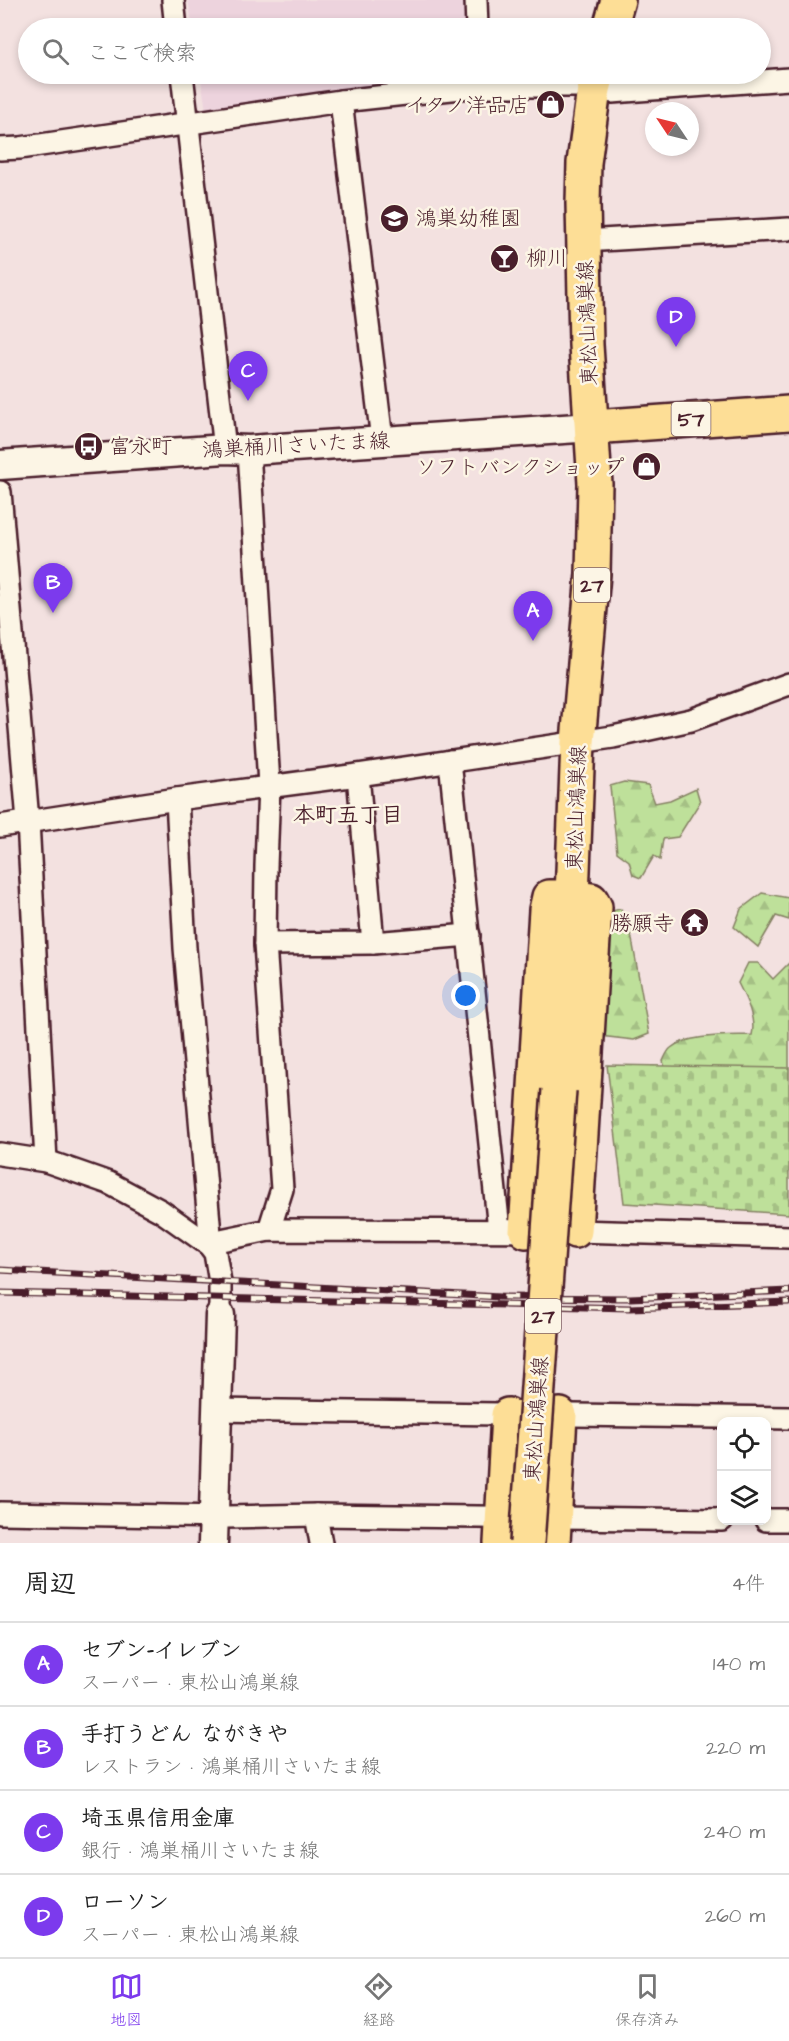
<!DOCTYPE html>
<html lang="ja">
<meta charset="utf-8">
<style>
:root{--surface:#fff;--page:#f6f6f6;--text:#222;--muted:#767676;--line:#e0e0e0;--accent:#7c3aed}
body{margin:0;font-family:"Architects Daughter","Klee One",sans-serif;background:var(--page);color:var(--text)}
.controls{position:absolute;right:18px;bottom:18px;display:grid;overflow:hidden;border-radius:12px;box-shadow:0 3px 9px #0003}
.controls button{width:54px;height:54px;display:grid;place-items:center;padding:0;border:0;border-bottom:2px solid var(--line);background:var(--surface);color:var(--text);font:30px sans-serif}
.compass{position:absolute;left:645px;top:102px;width:54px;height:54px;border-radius:50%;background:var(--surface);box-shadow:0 3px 9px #0003;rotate:305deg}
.you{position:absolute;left:466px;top:996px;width:21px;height:21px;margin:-15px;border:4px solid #fff;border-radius:50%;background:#1a73e8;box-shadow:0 0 0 9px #1a73e833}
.badge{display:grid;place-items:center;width:39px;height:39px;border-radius:50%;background:var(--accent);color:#fff;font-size:20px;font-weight:700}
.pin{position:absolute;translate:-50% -50px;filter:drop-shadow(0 2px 3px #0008)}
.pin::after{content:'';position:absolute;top:32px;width:21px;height:18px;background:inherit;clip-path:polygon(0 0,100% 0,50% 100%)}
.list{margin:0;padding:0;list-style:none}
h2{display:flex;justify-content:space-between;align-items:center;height:78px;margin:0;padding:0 24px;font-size:26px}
h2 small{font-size:20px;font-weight:400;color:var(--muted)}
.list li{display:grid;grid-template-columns:39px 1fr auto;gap:18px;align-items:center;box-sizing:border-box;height:84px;padding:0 24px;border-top:2px solid var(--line)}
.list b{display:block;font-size:22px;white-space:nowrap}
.list p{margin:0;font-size:20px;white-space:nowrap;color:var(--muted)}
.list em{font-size:20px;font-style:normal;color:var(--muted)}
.icon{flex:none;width:33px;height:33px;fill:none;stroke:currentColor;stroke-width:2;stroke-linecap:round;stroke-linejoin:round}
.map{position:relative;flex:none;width:789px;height:1543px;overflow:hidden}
.search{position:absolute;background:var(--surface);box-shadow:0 3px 9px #0003;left:18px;right:18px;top:18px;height:66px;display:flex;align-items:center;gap:15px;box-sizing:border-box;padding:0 21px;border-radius:33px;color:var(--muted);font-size:22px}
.sheet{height:414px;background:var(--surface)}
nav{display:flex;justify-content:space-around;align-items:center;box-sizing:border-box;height:84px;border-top:2px solid var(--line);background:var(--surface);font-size:16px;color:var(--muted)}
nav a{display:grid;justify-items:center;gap:3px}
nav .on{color:var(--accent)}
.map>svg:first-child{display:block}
.built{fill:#edd3dd}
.forest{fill:url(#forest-firs);stroke:#848062;stroke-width:1.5}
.cemetery{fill:url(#cemetery-stones);stroke:#848062;stroke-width:1.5}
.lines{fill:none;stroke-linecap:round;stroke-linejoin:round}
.street-casing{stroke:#4a1f2b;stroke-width:26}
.secondary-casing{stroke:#4a1f2b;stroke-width:33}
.primary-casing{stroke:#4a1f2b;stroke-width:38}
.street{stroke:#fcf5e5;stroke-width:21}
.secondary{stroke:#fcf5e5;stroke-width:28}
.primary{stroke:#fdde96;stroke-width:33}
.rail-casing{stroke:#4a1f2b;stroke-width:7}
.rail{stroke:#fcf5e5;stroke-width:4.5;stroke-dasharray:14;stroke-linecap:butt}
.primary-bridge-casing{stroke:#4a1f2b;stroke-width:38;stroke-linecap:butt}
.primary-bridge{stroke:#fdde96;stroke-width:33}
.labels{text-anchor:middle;stroke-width:5;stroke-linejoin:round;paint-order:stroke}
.shield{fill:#fcf5e5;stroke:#7f5f63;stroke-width:1.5}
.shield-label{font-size:20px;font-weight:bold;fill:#4a1f2b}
.poi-label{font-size:21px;fill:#4a1f2b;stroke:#fcf5e5;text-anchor:end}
.street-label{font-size:21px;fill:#4a1f2b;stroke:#fcf5e5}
.neighbourhood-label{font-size:22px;font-weight:bold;fill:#4a1f2b;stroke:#fcf5e5}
</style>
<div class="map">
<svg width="789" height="1543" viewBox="0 0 789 1543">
<defs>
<pattern id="forest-firs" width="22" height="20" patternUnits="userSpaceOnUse" patternTransform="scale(1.5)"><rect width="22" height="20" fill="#bee09a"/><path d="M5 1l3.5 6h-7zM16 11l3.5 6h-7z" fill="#a5c085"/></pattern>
<pattern id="cemetery-stones" width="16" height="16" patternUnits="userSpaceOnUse" patternTransform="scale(1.5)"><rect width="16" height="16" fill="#bee09a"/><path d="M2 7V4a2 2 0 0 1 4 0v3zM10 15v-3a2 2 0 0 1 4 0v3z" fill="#a5c085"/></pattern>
</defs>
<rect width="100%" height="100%" fill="#f3e1e0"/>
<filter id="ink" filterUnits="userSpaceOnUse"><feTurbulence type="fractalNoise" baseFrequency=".0167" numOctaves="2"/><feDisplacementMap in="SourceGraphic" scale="12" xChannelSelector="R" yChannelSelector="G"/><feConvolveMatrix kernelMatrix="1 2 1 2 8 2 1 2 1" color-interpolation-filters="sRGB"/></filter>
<g filter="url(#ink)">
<g class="built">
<path d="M188,0h276l2,28h-273z"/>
<path d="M200,74h270l1,5 -265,31z"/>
</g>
<g class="forest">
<path d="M624,782l24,3 7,18 15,-3 26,-12 4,14 -22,35 -15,2 -3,21 -6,-4 -13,22 -8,-3 -4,-14 -12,-9 -7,-66z"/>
<path d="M762,893l27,5v22l-13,-4 -18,31 -24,-20 7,-18z"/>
<path d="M620,909l8,8 21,117 -15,6 -34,-4 8,-124z"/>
<path d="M748,963h10l15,16 16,-16v116l-121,-1 -5,-17c2,-4 4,-10 8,-13 16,-14 60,-12 81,-13 4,-17 -6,-36 -14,-52z"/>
</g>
<path class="cemetery" d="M607,1065l182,3v146l-165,-11z"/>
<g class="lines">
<defs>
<g id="street">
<path d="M173,0l3,28"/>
<path d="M476,0l1,28"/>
<path d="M182,74l43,375"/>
<path d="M341,101l41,339"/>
<path d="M0,149l20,-1 321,-47 138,-15h98l35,6 177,-13"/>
<path d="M584,241l205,-12"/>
<path d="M249,450l20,335 -3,81 -1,78 17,245 -13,41"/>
<path d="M0,492l28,329 18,340"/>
<path d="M450,761l49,469"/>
<path d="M358,775l15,168"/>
<path d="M177,799l8,149 25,286 -1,11"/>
<path d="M0,826l177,-27 181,-24 255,-38 78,-17 98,-36"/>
<path d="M265,944l108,-1 96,-8"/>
<path d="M0,1154l46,7 63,22 52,28 48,34 6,8 5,29v33"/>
<path d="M209,1245l12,-5 48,-10 306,1 214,6"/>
<path d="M217,1410l572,8"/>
<path d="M0,1513l227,4 89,-2 406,5"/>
<path d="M316,1515l5,28"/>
<path d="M766,1520h23"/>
</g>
<g id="secondary">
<path d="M0,465l225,-16 24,1 344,-23"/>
<path d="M213,1543l7,-228"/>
</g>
<g id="primary">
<path d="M610,28l8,-28"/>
<path d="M593,427l196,-14"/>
<path d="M559,1090l13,-193 6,-155 15,-168 2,-90 -9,-139 -3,-142 1,-40 10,-74 4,-15"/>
<path d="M526,1231l20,-321 3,-13h23l19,3 4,7 -20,324"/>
<path d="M501,1543l7,-128"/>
<path d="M553,1543l7,-128"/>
</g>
</defs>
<use href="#street" class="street-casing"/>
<use href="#secondary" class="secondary-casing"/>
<use href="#primary" class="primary-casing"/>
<use href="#street" class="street"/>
<use href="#secondary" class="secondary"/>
<use href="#primary" class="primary"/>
<defs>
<g id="rail">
<path d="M0,1270l500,27 130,1 159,-7"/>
<path d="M0,1293l630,15 159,-6"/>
</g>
</defs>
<use href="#rail" class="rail-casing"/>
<use href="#rail" class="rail"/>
<defs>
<path id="primary-bridge" d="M527,1543l32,-453"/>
</defs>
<use href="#primary-bridge" class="primary-bridge-casing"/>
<use href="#primary-bridge" class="primary-bridge"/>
</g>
</g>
<defs>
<symbol id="shop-disc" viewBox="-11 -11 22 22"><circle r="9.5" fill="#4a1f2b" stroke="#fcf5e5"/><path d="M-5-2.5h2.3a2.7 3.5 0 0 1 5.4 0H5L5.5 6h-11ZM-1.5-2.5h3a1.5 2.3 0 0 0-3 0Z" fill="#fff"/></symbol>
<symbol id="school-disc" viewBox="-11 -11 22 22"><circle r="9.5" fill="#4a1f2b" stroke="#fcf5e5"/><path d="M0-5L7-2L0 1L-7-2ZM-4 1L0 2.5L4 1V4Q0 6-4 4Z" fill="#fff"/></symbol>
<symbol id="bar-disc" viewBox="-11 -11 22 22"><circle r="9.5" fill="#4a1f2b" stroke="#fcf5e5"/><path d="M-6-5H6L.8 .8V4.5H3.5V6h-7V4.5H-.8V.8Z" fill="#fff"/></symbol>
<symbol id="bus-disc" viewBox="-11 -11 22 22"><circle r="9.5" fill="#4a1f2b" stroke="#fcf5e5"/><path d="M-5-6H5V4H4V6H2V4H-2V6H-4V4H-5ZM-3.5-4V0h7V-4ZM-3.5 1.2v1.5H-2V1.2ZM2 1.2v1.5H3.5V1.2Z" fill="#fff"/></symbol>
<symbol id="temple-disc" viewBox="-11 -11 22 22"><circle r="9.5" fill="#4a1f2b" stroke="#fcf5e5"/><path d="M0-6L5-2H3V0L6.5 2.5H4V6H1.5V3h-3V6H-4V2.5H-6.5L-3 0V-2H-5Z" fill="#fff"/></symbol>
</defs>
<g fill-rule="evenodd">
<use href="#shop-disc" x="534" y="88" width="33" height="33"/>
<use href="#school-disc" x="378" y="202" width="33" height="33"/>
<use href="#bar-disc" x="488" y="242" width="33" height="33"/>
<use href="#bus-disc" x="72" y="430" width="33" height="33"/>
<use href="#shop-disc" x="630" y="450" width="33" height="33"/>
<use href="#temple-disc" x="678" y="906" width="33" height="33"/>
</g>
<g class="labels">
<g class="shield">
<rect x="671.5" y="402" width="39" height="34" rx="4.5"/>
<rect x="574" y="568" width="36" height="34" rx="4.5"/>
<rect x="525" y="1299" width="36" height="34" rx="4.5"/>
</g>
<g class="shield-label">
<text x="691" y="426">57</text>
<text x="592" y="592">27</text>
<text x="543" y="1323">27</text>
</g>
<g class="poi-label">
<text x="529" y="112">イタノ洋品店</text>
<text x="416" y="225" text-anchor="start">鴻巣幼稚園</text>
<text x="526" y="265" text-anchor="start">柳川</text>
<text x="109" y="453" text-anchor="start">富永町</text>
<text x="625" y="474">ソフトバンクショップ</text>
<text x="674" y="930">勝願寺</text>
</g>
<g class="street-label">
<text transform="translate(587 323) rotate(-92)" y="7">東松山鴻巣線</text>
<text transform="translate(296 445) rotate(-3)" y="7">鴻巣桶川さいたま線</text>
<text transform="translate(576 808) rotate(-88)" y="7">東松山鴻巣線</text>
<text transform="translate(536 1419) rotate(-86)" y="7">東松山鴻巣線</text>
</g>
<g class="neighbourhood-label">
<text x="348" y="822">本町五丁目</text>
</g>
</g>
</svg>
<div class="controls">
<button><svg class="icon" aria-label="locate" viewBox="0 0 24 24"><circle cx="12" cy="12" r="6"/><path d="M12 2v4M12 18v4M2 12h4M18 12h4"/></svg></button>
<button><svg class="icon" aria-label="layers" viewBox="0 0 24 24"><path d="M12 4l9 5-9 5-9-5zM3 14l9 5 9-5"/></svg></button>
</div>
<svg class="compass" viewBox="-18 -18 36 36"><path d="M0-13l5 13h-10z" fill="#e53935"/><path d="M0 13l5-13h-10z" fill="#767676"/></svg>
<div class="you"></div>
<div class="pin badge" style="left:533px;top:641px">A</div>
<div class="pin badge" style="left:53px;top:613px">B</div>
<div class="pin badge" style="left:248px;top:401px">C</div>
<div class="pin badge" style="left:676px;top:347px">D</div>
<div class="search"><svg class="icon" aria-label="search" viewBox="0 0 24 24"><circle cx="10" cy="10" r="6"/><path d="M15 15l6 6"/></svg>ここで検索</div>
</div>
<section class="sheet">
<h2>周辺<small>4件</small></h2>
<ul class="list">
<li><span class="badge">A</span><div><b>セブン-イレブン</b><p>スーパー · 東松山鴻巣線</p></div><em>140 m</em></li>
<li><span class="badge">B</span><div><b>手打うどん ながきや</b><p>レストラン · 鴻巣桶川さいたま線</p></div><em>220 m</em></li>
<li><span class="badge">C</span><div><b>埼玉県信用金庫</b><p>銀行 · 鴻巣桶川さいたま線</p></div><em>240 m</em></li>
<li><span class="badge">D</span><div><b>ローソン</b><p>スーパー · 東松山鴻巣線</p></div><em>260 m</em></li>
</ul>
</section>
<nav>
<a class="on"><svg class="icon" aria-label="map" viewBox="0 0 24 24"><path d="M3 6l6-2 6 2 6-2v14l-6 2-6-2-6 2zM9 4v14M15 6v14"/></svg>地図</a>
<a><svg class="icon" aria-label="directions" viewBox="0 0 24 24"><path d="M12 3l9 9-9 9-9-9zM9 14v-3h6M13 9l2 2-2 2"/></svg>経路</a>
<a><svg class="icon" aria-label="saved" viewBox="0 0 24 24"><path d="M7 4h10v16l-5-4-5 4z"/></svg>保存済み</a>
</nav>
